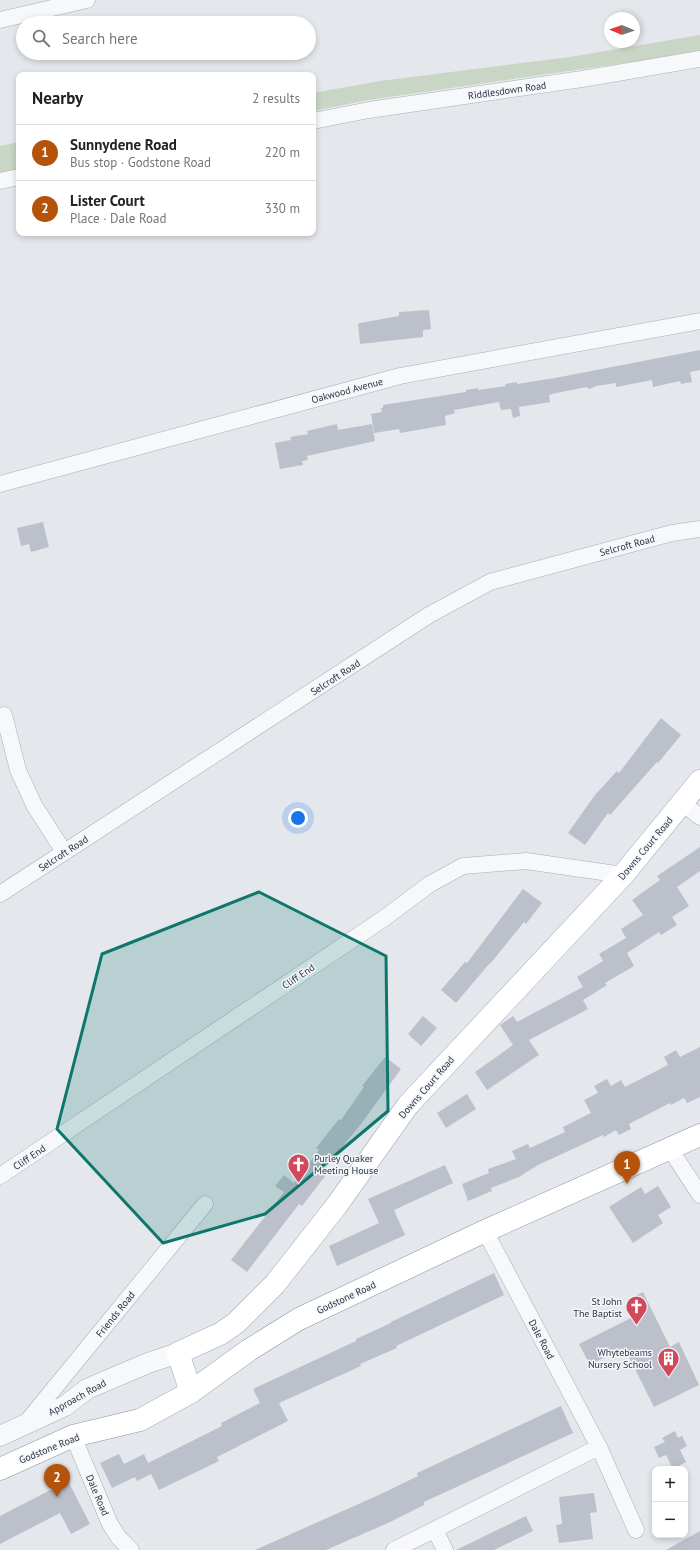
<!DOCTYPE html>
<meta charset="utf-8">
<style>
:root{--surface:#fff;--page:#f6f6f6;--text:#222;--muted:#767676;--line:#e0e0e0;--accent:#b45309}
body{margin:0;font-family:"PT Sans",sans-serif;background:var(--page);color:var(--text)}
.controls{position:absolute;right:12px;bottom:12px;display:grid;overflow:hidden;border-radius:8px;box-shadow:0 2px 6px #0003}
.controls button{width:36px;height:36px;display:grid;place-items:center;padding:0;border:0;border-bottom:1px solid var(--line);background:var(--surface);color:var(--text);font:20px sans-serif}
.compass{position:absolute;left:604px;top:12px;width:36px;height:36px;border-radius:50%;background:var(--surface);box-shadow:0 2px 6px #0003;rotate:272deg}
.you{position:absolute;left:298px;top:818px;width:14px;height:14px;margin:-10px;border:3px solid #fff;border-radius:50%;background:#1a73e8;box-shadow:0 0 0 6px #1a73e833}
.badge{display:grid;place-items:center;width:26px;height:26px;border-radius:50%;background:var(--accent);color:#fff;font-size:13px;font-weight:700}
.pin{position:absolute;translate:-50% -33px;filter:drop-shadow(0 1px 2px #0008)}
.pin::after{content:'';position:absolute;top:21px;width:14px;height:12px;background:inherit;clip-path:polygon(0 0,100% 0,50% 100%)}
.list{margin:0;padding:0;list-style:none}
h2{display:flex;justify-content:space-between;align-items:center;height:52px;margin:0;padding:0 16px;font-size:17px}
h2 small{font-size:13px;font-weight:400;color:var(--muted)}
.list li{display:grid;grid-template-columns:26px 1fr auto;gap:12px;align-items:center;box-sizing:border-box;height:56px;padding:0 16px;border-top:1px solid var(--line)}
.list b{display:block;font-size:15px;white-space:nowrap}
.list p{margin:0;font-size:13px;white-space:nowrap;color:var(--muted)}
.list em{font-size:13px;font-style:normal;color:var(--muted)}
.icon{flex:none;width:22px;height:22px;fill:none;stroke:currentColor;stroke-width:2;stroke-linecap:round;stroke-linejoin:round}
.map{position:relative;flex:none;width:700px;height:1550px;overflow:hidden}
.search{position:absolute;background:var(--surface);box-shadow:0 2px 6px #0003;left:16px;top:16px;width:300px;height:44px;display:flex;align-items:center;gap:10px;box-sizing:border-box;padding:0 14px;border-radius:22px;color:var(--muted);font-size:15px}
.panel{position:absolute;background:var(--surface);box-shadow:0 2px 6px #0003;left:16px;top:72px;width:300px;height:164px;border-radius:8px}
.map>svg:first-child{display:block}
.green{fill:#c9d6c5}
.building{fill:#bbc0ca}
.lines{fill:none;stroke-linecap:round;stroke-linejoin:round}
.minor-casing{stroke:#a9aeb7;stroke-width:17}
.tertiary-casing{stroke:#a9aeb7;stroke-width:21}
.primary-casing{stroke:#a3abb8;stroke-width:23}
.trunk-casing{stroke:#8b94a3;stroke-width:23}
.minor{stroke:#f7f8fa;stroke-width:16}
.tertiary{stroke:#f7f8fa;stroke-width:20}
.primary{stroke:#fff;stroke-width:22}
.trunk{stroke:#fff;stroke-width:22}
.marked{fill:#0f766e;fill-opacity:0.2;stroke:#0f766e;stroke-width:3;stroke-linejoin:round}
.labels{text-anchor:middle;stroke-width:3;stroke-linejoin:round;paint-order:stroke}
.street-label{font-size:10px;fill:#2b3445;stroke:#f4f6f9}
.poi-label{font-size:10px;fill:#2b3445;stroke:#f4f6f9;text-anchor:end}
</style>
<div class="map">
<svg width="700" height="1550" viewBox="0 0 700 1550">
<rect width="100%" height="100%" fill="#e4e7ec"/>
<g class="green">
<path d="M700,35v17l-332,48 -55,11v-18l67,-12 190,-24z"/>
<path d="M19,142v28l-19,4v-28z"/>
</g>
<g class="building">
<path d="M429,310l2,19 -8,1v7l-63,7 -2,-20 2,-1 39,-7v-4z"/>
<path d="M700,350v20l-10,2 2,10 -11,2 -1,-3 -27,6 -1,-7 -36,7v-4l-20,3 -7,3 -2,-2 -31,6 -7,2 1,7 -31,5 1,9 -7,2 -2,-9 -10,1 -2,-8 -45,8 1,3 -10,3 1,9 -46,8 -1,-4 -25,4 -3,-19 11,-2 -1,-4h2v-3l83,-13v-2l12,-2v2l28,-4 -1,-2 12,-2v2l38,-6z"/>
<path d="M337,424l1,6 34,-6 3,17 -68,15 1,4 -6,1 1,4 -23,4 -5,-26 16,-3 -1,-3 18,-3 -1,-3z"/>
<path d="M43,522l6,25 -18,5 -2,-8 -8,2 -4,-18z"/>
<path d="M661,718l20,17 -23,28 -1,-1 -47,53 -2,-2 -23,32 -17,-12 27,-38 22,-24 2,2z"/>
<path d="M700,847v24l-23,16 12,19 -17,11 5,8 -16,10 -2,-3 -32,21 7,13 -29,17 2,2 -24,15 5,9 -59,31 10,15 -52,35 -12,-18 38,-27 -13,-20 13,-9 4,6 66,-35 -6,-10 26,-16 -4,-7 27,-16 -5,-9 22,-14 -11,-15 28,-20 -3,-4z"/>
<path d="M523,889l19,14 -16,21 -2,-2 -34,42h-1l-33,39 -15,-13 24,-28 2,1z"/>
<path d="M423,1016l14,12 -16,18 -13,-12z"/>
<path d="M700,1047v50l-13,6 -3,-5 -13,7 -1,-2 -41,21 2,5 -12,6 -3,-5 -12,7 -1,-2 -65,30 -19,12 -28,11 1,3 -24,10 -6,-17 27,-11 -1,-4 28,-10 -4,-8 16,-7 2,4 35,-16 -2,-5 28,-14 -7,-13 14,-7 -4,-7 13,-7 4,7 10,-6 4,7 43,-22 -4,-8 12,-7 4,7z"/>
<path d="M385,1057l16,12 -40,55 -39,48 4,3 -24,31 -3,-2 -52,68 -16,-12 53,-68 -9,-6 9,-11 10,8 25,-33 -3,-2 23,-29 2,1 23,-33 -2,-1z"/>
<path d="M467,1094l9,15 -30,19 -9,-15z"/>
<path d="M445,1165l8,18 -59,27 11,25 -68,31 -8,-20 50,-23 -11,-24z"/>
<path d="M658,1186l13,21 -13,8 5,8 -30,20 -24,-36 32,-20 4,7z"/>
<path d="M494,1273l10,22 -108,51 1,2 -37,16 1,2 -82,37 9,18 -71,36 2,4 -60,29 -8,-16 -14,7 -2,-4 -23,11 -12,-25 19,-9 5,10 20,-10 4,9 74,-37 -1,-3 39,-20 -7,-14 103,-48v-2l35,-16v-1z"/>
<path d="M643,1292l27,55 9,-5 20,43 -45,22 -27,-54 -2,1 -3,-6 -32,17 -11,-21 56,-28 -8,-16z"/>
<path d="M561,1406l12,27 -149,69v3l-36,18 -62,27h-71l126,-56 37,-18 -1,-3z"/>
<path d="M675,1431l3,7 4,-2 5,10 -7,4 6,12 -13,7 -7,-14 -7,3 -5,-11 11,-5 -3,-4z"/>
<path d="M68,1481l22,43 -19,10 -11,-21 -60,31v-28z"/>
<path d="M594,1493l3,19 -7,1 3,26 -34,4 -3,-18 6,-1 -3,-27z"/>
<path d="M526,1516l7,15 -39,19h-38z"/>
<path d="M700,1531v19h-34z"/>
</g>
<g class="lines">
<defs>
<g id="minor">
<path d="M0,20l87,-20"/>
<path d="M313,121l56,-11 213,-31 118,-20"/>
<path d="M0,181l19,-4"/>
<path d="M0,484l400,-108 300,-55"/>
<path d="M4,715l14,55 16,35 30,47"/>
<path d="M682,803l18,14"/>
<path d="M0,894l429,-279 61,-33 182,-49 28,-4"/>
<path d="M670,1149l30,46"/>
<path d="M0,1176l383,-257 47,-35 33,-18 63,-5 97,14"/>
<path d="M485,1231l114,216 37,83"/>
<path d="M25,1424l180,-220"/>
<path d="M73,1436l37,88 9,14 12,12"/>
<path d="M435,1530l10,20"/>
<path d="M394,1550l205,-103"/>
</g>
<path id="tertiary" d="M0,1436l65,-30 22,-17 61,-26 30,-10"/>
<path id="primary" d="M191,1392l-13,-39 42,-19 16,-11 39,-39 62,-79 71,-100 215,-230 77,-94"/>
<path id="trunk" d="M0,1469l73,-33 67,-16 51,-28 58,-42 50,-31 186,-88 215,-96"/>
</defs>
<use href="#minor" class="minor-casing"/>
<use href="#tertiary" class="tertiary-casing"/>
<use href="#primary" class="primary-casing"/>
<use href="#trunk" class="trunk-casing"/>
<use href="#minor" class="minor"/>
<use href="#tertiary" class="tertiary"/>
<use href="#primary" class="primary"/>
<use href="#trunk" class="trunk"/>
</g>
<path class="marked" d="M259,892l127,64 2,155 -123,103 -102,29 -106,-114 45,-175z"/>
<defs>
<symbol id="church-pin" viewBox="-11 -11 22 30"><path d="M0 17L-7.5 6A9.5 9.5 0 1 1 7.5 6Z" fill="#d1495b" stroke="#f4f6f9"/><path d="M-1.2-6h2.4v3.5h3.3v2.4h-3.3V6h-2.4V-.1h-3.3v-2.4h3.3Z" fill="#fff"/></symbol>
<symbol id="building-pin" viewBox="-11 -11 22 30"><path d="M0 17L-7.5 6A9.5 9.5 0 1 1 7.5 6Z" fill="#d1495b" stroke="#f4f6f9"/><path d="M-4-6H4V6H1V3H-1V6H-4ZM-2.5-4.3h1.7v1.8h-1.7ZM.8-4.3h1.7v1.8H.8ZM-2.5-1h1.7V.8h-1.7ZM.8-1h1.7V.8H.8Z" fill="#fff"/></symbol>
</defs>
<g fill-rule="evenodd">
<use href="#church-pin" x="286" y="1152" width="25" height="34"/>
<use href="#church-pin" x="624" y="1294" width="25" height="34"/>
<use href="#building-pin" x="656" y="1346" width="25" height="34"/>
</g>
<g class="labels">
<g class="street-label">
<text transform="translate(507 90) rotate(-8)" y="4">Riddlesdown Road</text>
<text transform="translate(347 390) rotate(-15)" y="4">Oakwood Avenue</text>
<text transform="translate(627 545) rotate(-15)" y="4">Selcroft Road</text>
<text transform="translate(335 677) rotate(-33)" y="4">Selcroft Road</text>
<text transform="translate(645 848) rotate(-50)" y="4">Downs Court Road</text>
<text transform="translate(63 853) rotate(-33)" y="4">Selcroft Road</text>
<text transform="translate(298 976) rotate(-34)" y="4">Cliff End</text>
<text transform="translate(426 1087) rotate(-49)" y="4">Downs Court Road</text>
<text transform="translate(29 1157) rotate(-34)" y="4">Cliff End</text>
<text transform="translate(346 1297) rotate(-25)" y="4">Godstone Road</text>
<text transform="translate(115 1314) rotate(-51)" y="4">Friends Road</text>
<text transform="translate(542 1339) rotate(62)" y="4">Dale Road</text>
<text transform="translate(77 1397) rotate(-29)" y="4">Approach Road</text>
<text transform="translate(49 1448) rotate(-22)" y="4">Godstone Road</text>
<text transform="translate(98 1495) rotate(67)" y="4">Dale Road</text>
</g>
<g class="poi-label">
<text x="314" y="1162" text-anchor="start">Purley Quaker<tspan x="314" dy="12">Meeting House</tspan></text>
<text x="622" y="1305">St John<tspan x="622" dy="12">The Baptist</tspan></text>
<text x="652" y="1356">Whytebeams<tspan x="652" dy="12">Nursery School</tspan></text>
</g>
</g>
</svg>
<div class="controls">
<button>+</button>
<button>−</button>
</div>
<svg class="compass" viewBox="-18 -18 36 36"><path d="M0-13l5 13h-10z" fill="#e53935"/><path d="M0 13l5-13h-10z" fill="#767676"/></svg>
<div class="you"></div>
<div class="pin badge" style="left:627px;top:1184px">1</div>
<div class="pin badge" style="left:57px;top:1497px">2</div>
<div class="search"><svg class="icon" aria-label="search" viewBox="0 0 24 24"><circle cx="10" cy="10" r="6"/><path d="M15 15l6 6"/></svg>Search here</div>
<section class="panel">
<h2>Nearby<small>2 results</small></h2>
<ul class="list">
<li><span class="badge">1</span><div><b>Sunnydene Road</b><p>Bus stop · Godstone Road</p></div><em>220 m</em></li>
<li><span class="badge">2</span><div><b>Lister Court</b><p>Place · Dale Road</p></div><em>330 m</em></li>
</ul>
</section>
</div>
